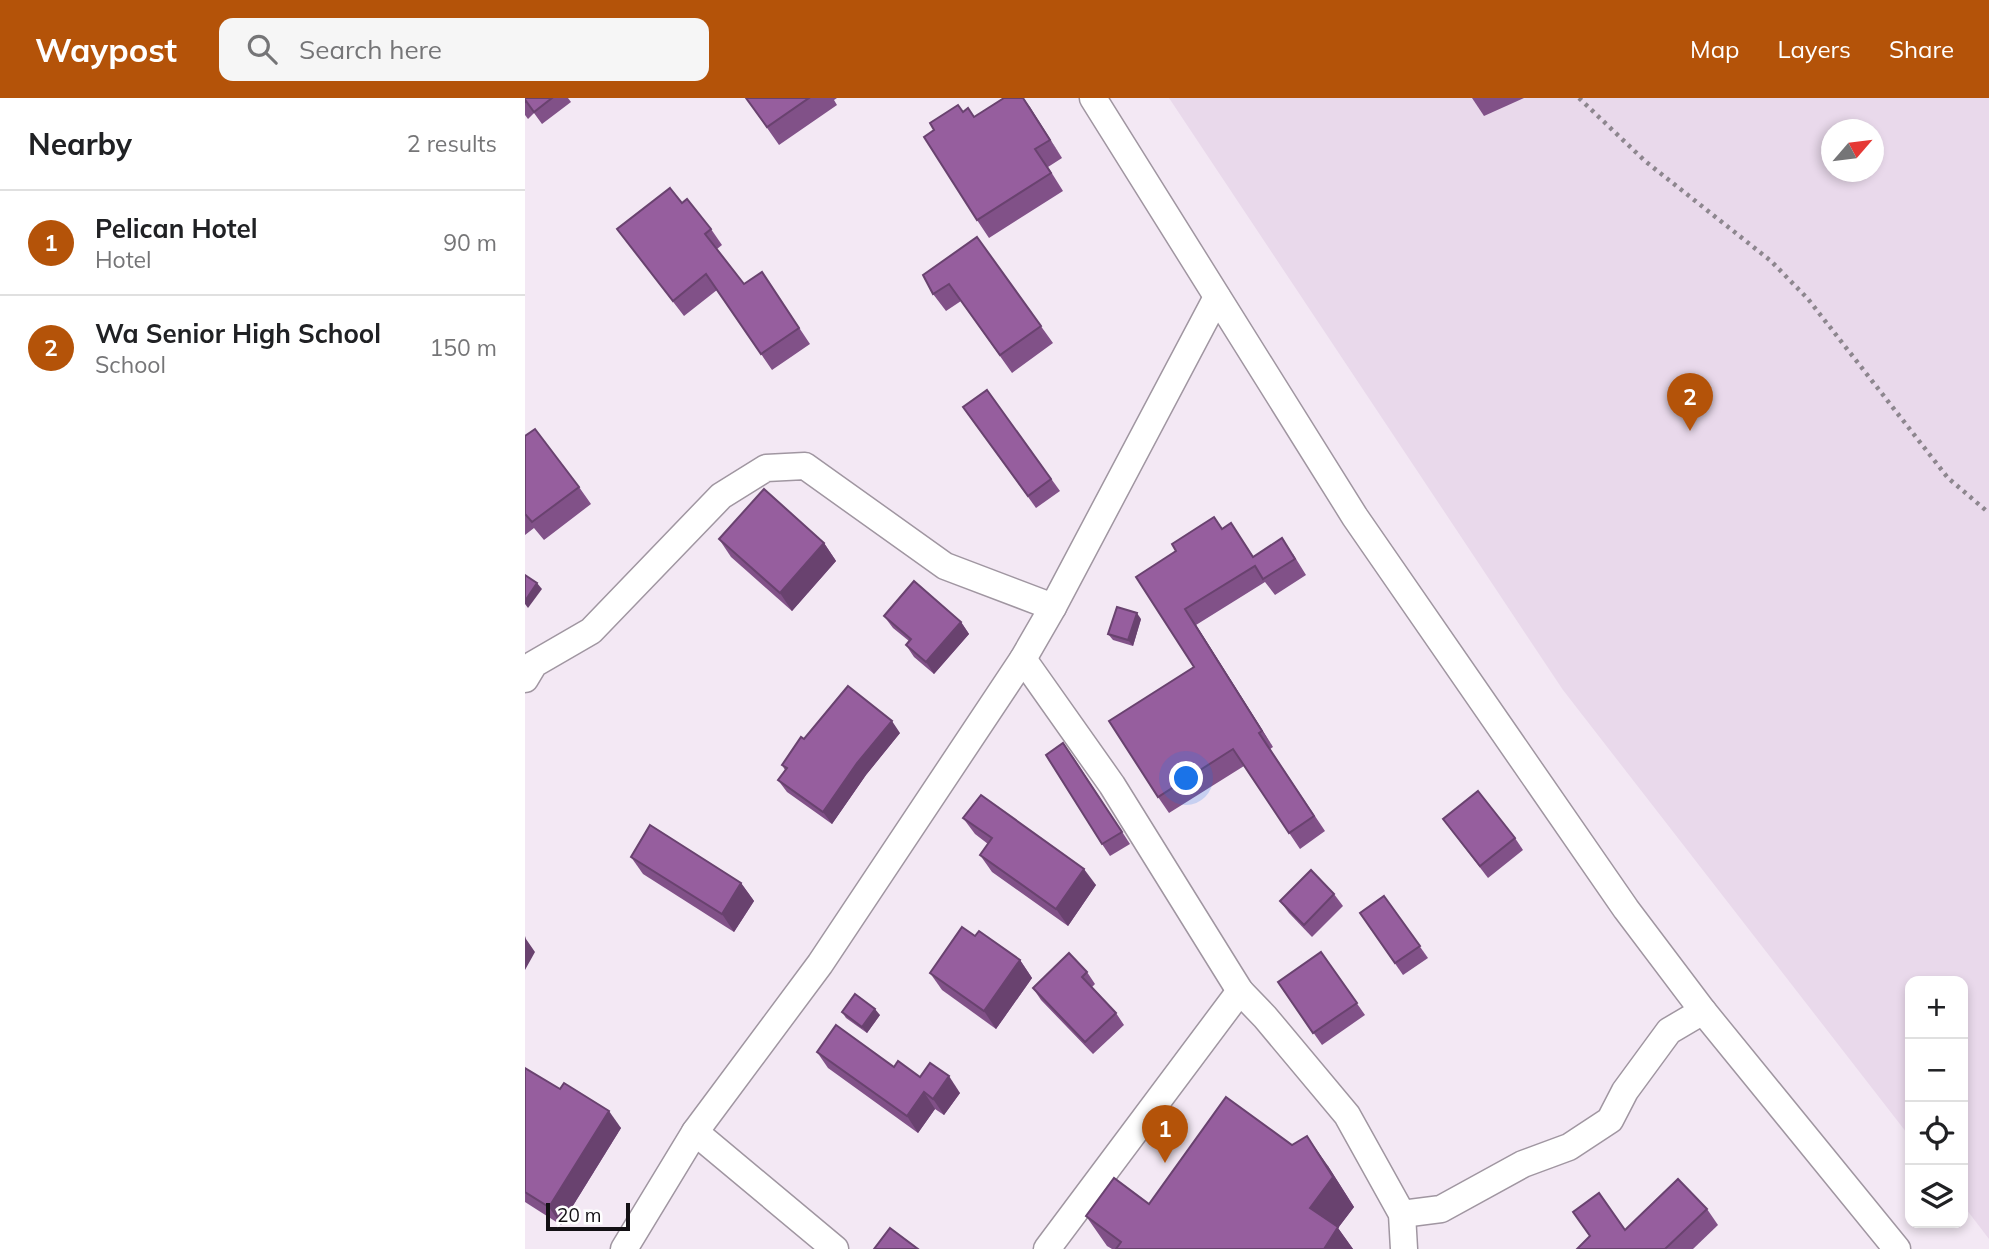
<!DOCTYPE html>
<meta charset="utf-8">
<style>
:root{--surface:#fff;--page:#f6f6f6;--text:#202124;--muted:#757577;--line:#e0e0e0;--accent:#b45309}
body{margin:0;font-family:Mulish,sans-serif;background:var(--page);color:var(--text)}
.controls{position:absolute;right:21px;bottom:21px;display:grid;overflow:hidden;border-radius:14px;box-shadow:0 4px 10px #0003}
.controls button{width:63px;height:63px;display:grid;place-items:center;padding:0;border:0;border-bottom:2px solid var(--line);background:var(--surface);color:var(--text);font:35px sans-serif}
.compass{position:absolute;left:1296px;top:21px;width:63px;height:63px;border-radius:50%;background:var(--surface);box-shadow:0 4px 10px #0003;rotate:62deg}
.scale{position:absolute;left:21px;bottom:18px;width:84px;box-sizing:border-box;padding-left:7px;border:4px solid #131014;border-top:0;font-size:19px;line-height:24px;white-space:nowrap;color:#131014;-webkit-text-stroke:5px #fff;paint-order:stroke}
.you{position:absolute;left:662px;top:681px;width:24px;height:24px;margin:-18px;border:5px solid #fff;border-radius:50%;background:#1a73e8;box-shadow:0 0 0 10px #1a73e833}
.badge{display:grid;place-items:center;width:46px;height:46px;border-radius:50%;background:var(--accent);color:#fff;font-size:23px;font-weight:700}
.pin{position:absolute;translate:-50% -58px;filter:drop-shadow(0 2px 4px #0008)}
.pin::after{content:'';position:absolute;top:37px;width:24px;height:21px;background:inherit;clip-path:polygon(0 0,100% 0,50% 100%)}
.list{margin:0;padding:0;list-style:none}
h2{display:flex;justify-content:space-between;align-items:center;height:91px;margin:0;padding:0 28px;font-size:30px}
h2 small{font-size:23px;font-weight:400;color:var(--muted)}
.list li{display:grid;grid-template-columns:46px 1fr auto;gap:21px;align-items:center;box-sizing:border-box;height:105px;padding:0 28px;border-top:2px solid var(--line)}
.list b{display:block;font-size:26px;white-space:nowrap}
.list p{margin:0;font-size:23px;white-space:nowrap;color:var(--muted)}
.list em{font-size:23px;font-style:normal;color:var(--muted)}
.icon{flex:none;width:38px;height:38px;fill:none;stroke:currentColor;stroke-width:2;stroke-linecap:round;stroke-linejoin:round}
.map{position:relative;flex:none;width:1464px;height:1151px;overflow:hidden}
header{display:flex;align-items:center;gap:42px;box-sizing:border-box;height:98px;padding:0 35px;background:var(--accent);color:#fff}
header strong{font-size:33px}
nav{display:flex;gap:38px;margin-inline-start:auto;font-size:24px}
.search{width:490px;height:63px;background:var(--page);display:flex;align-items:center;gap:18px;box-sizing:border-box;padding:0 24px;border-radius:14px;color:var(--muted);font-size:26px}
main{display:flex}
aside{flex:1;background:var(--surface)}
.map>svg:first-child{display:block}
.built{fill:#e9d9eb;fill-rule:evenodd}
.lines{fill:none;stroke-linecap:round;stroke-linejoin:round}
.minor-casing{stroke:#a096a1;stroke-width:29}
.path{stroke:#8d868e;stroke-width:4.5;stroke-dasharray:3.5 5;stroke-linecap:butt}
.minor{stroke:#fff;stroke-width:26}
.wall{fill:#815188}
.shaded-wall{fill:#69426f}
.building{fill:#965e9e;stroke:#69426f;stroke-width:2}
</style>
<header>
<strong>Waypost</strong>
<div class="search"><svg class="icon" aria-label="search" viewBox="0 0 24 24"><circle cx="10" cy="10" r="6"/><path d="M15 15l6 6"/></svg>Search here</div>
<nav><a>Map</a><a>Layers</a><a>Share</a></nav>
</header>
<main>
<aside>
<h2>Nearby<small>2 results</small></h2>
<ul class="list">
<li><span class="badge">1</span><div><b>Pelican Hotel</b><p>Hotel</p></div><em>90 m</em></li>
<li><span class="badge">2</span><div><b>Wa Senior High School</b><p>School</p></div><em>150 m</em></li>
</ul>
</aside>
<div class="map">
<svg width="1464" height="1151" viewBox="0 0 1464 1151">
<rect width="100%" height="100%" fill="#f3e8f4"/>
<path class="built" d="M644,0h820v1141l-26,-34v-224h-53v156l-347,-447zM1307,32h42v42h-42z"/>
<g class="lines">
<defs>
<g id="minor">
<path d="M568,0l262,419 271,392 77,102 194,238"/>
<path d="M498,561l89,126 128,206 25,26 82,98 55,99 2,35"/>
<path d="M0,581l9,-15 57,-33 130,-135 45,-28 39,-2 140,100 108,41"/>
<path d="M170,1034l140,117"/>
<path d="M877,1116l39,-5 82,-45 46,-17 41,-27 15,-29 44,-60 34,-20"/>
<path d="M99,1151l71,-117 125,-168 203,-305 30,-52 164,-310"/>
<path d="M522,1151l193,-258"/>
</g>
</defs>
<use href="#minor" class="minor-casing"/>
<path class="path" d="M1054,0l66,63 126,100 37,38 140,179 41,35"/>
<use href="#minor" class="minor"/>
</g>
<g class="wall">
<path d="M0,0h43l3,4 -29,22 -8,-11 -6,6 -3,-4z"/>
<path d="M221,0h91l-3,2 3,5 -58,40z"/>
<path d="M498,0l39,60 -14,9 15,24 -74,47 -12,-18 -14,-108 11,5z"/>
<path d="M947,0h52l-40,18z"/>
<path d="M157,105l29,26 11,16 -5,4 27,35 18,-12 48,72 -38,26 -55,-80 -33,26 -67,-87z"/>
<path d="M452,139l76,106 -41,30 -51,-72 -15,10 -13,-17z"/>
<path d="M462,292l73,101 -24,17 -73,-101z"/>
<path d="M0,338l54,51 12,17 -47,36 -10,-12 -9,7z"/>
<path d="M689,419l8,12 9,-6 22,33 40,-2 13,21 -31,20 -10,-13 -69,43 77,122 -3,2 55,82 -25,18 -56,-83 -75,47 -11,-16 36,-130 -18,-116z"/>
<path d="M194,441l105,4 12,18 -44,50 -61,-54z"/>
<path d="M359,518l77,6 8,12 -35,40 -20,-17 -8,-12 3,-4 -16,-13z"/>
<path d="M616,521l-8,27 -20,-6 -5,-6z"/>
<path d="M375,635l-34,42 -34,49 -45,-32 -9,-12 7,-10 -3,-5 22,-26z"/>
<path d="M547,657l58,89 -20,12 -8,-12z"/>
<path d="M438,720l133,67 -28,41 -76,-54 -12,-17 8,-11 -13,-10z"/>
<path d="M918,721l72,19 8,12 -35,28z"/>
<path d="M106,759l110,26 13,18 -20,31 -91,-58z"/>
<path d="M809,796l9,12 -31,31 -23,-24 -9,-12z"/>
<path d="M859,798l44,62 -25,17 -43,-62z"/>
<path d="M796,854l44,63 -43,30 -44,-63z"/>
<path d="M495,862l12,18 -36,51 -54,-39 -12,-17z"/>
<path d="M562,874l8,12 -3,3 24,26 8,12 -31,29 -52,-54 -8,-12z"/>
<path d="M317,914l38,3 -13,18 -21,-15z"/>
<path d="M292,954l77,15 66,26 -16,22 -9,-6 -17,24 -90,-65z"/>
<path d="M0,970l96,60 -60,97 -36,-23z"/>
<path d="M767,1047l36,21 26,41 -16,21 15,21h-241l-5,-3 -21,-30 63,-12z"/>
<path d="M1182,1111l11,16 -25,24h-116l48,-19z"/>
</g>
<g class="shaded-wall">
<path d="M498,0l7,9 32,51 -12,-18z"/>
<path d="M299,445l12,18 -44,50 -12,-18z"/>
<path d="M12,485l5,6 -14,19 -3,-4v-3z"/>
<path d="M660,511l11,16 77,122 -11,-16z"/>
<path d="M612,515l4,6 -8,27 -5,-6z"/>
<path d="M436,524l8,12 -35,40 -8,-12z"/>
<path d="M367,623l8,12 -34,42 -34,49 -9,-12 34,-49z"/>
<path d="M559,771l12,16 -28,41 -12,-17z"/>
<path d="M216,785l13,18 -20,31 -12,-18z"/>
<path d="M0,838l1,3 9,13 -10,18z"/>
<path d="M495,862l12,18 -36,51 -12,-18z"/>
<path d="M350,911l5,6 -13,18 -5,-6z"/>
<path d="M424,978l11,17 -16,22 -11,-16z"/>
<path d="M399,994l11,17 -17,24 -11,-17z"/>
<path d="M84,1013l12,17 -60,97 -12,-18z"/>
<path d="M782,1038l21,30 26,41 -16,21 15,21h-29l-14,-41z"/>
</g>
<g class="building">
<path d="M0,0h27l-18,14 -8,-11 -1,1z"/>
<path d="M221,0h63l-42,29z"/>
<path d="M479,0h19l27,42 -15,9 16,24 -74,47 -53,-83 10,-7 -4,-7 28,-18 5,7 5,-4 6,9z"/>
<path d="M145,90l12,15 5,-4 24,30 -6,5 39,50 18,-12 37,56 -38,26 -55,-80 -33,27 -56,-72z"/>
<path d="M452,139l64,89 -41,29 -51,-71 -16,10 -10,-19z"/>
<path d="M462,292l64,89 -23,17 -65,-89z"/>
<path d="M10,331l44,58 -47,35 -7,-8v-78z"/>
<path d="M239,391l60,54 -44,50 -61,-54z"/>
<path d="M689,419l8,12 9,-6 22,34 29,-19 13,21 -32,20 -8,-13 -70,43 77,122 -3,2 55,83 -25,17 -56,-84 -75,48 -49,-76 85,-54 -58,-90 40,-26 -4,-7z"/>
<path d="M0,477l12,8 -12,18z"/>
<path d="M389,483l47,41 -35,40 -20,-17 5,-6 -27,-23z"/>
<path d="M592,509l20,6 -9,27 -20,-6z"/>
<path d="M323,588l44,35 -35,42 -34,49 -45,-32 9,-12 -5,-3 19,-28 3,2z"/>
<path d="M538,645l59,89 -20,12 -56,-89z"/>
<path d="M953,693l37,47 -35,28 -37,-47z"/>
<path d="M456,697l103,74 -28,40 -76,-54 12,-17 -29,-20z"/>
<path d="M125,727l91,58 -19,31 -91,-57z"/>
<path d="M786,772l23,24 -30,31 -24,-24z"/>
<path d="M859,798l36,50 -25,17 -35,-50z"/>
<path d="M437,829l13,9 4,-5 41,29 -36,51 -54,-38z"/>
<path d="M796,854l36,51 -44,30 -35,-51z"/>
<path d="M544,855l18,19 -5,5 34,36 -31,29 -52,-54z"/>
<path d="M330,896l20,15 -13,18 -20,-15z"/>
<path d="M311,927l58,42 4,-6 22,16 10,-14 19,13 -16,23 -9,-7 -17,24 -90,-64z"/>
<path d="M0,970l35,21 4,-6 45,28 -60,96 -24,-15z"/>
<path d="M701,999l66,48 15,-9 26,41 -23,31 28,19 -14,22h-208l5,-7 -35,-26 28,-38 35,26z"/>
<path d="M1153,1081l29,30 -42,40h-88l13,-13 -17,-24 26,-19 26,37z"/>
<path d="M365,1130l28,21h-44z"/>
</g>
</svg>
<div class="controls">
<button>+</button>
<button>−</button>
<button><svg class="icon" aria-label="locate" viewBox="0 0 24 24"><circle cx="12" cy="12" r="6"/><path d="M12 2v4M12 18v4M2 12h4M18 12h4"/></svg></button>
<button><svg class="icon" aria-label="layers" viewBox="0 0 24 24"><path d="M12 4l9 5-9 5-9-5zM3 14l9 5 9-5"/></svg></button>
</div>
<svg class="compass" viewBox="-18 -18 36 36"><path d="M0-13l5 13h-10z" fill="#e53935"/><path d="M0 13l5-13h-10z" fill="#757577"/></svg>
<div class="scale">20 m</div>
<div class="you"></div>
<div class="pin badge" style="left:640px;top:1065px">1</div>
<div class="pin badge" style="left:1165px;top:333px">2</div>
</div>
</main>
